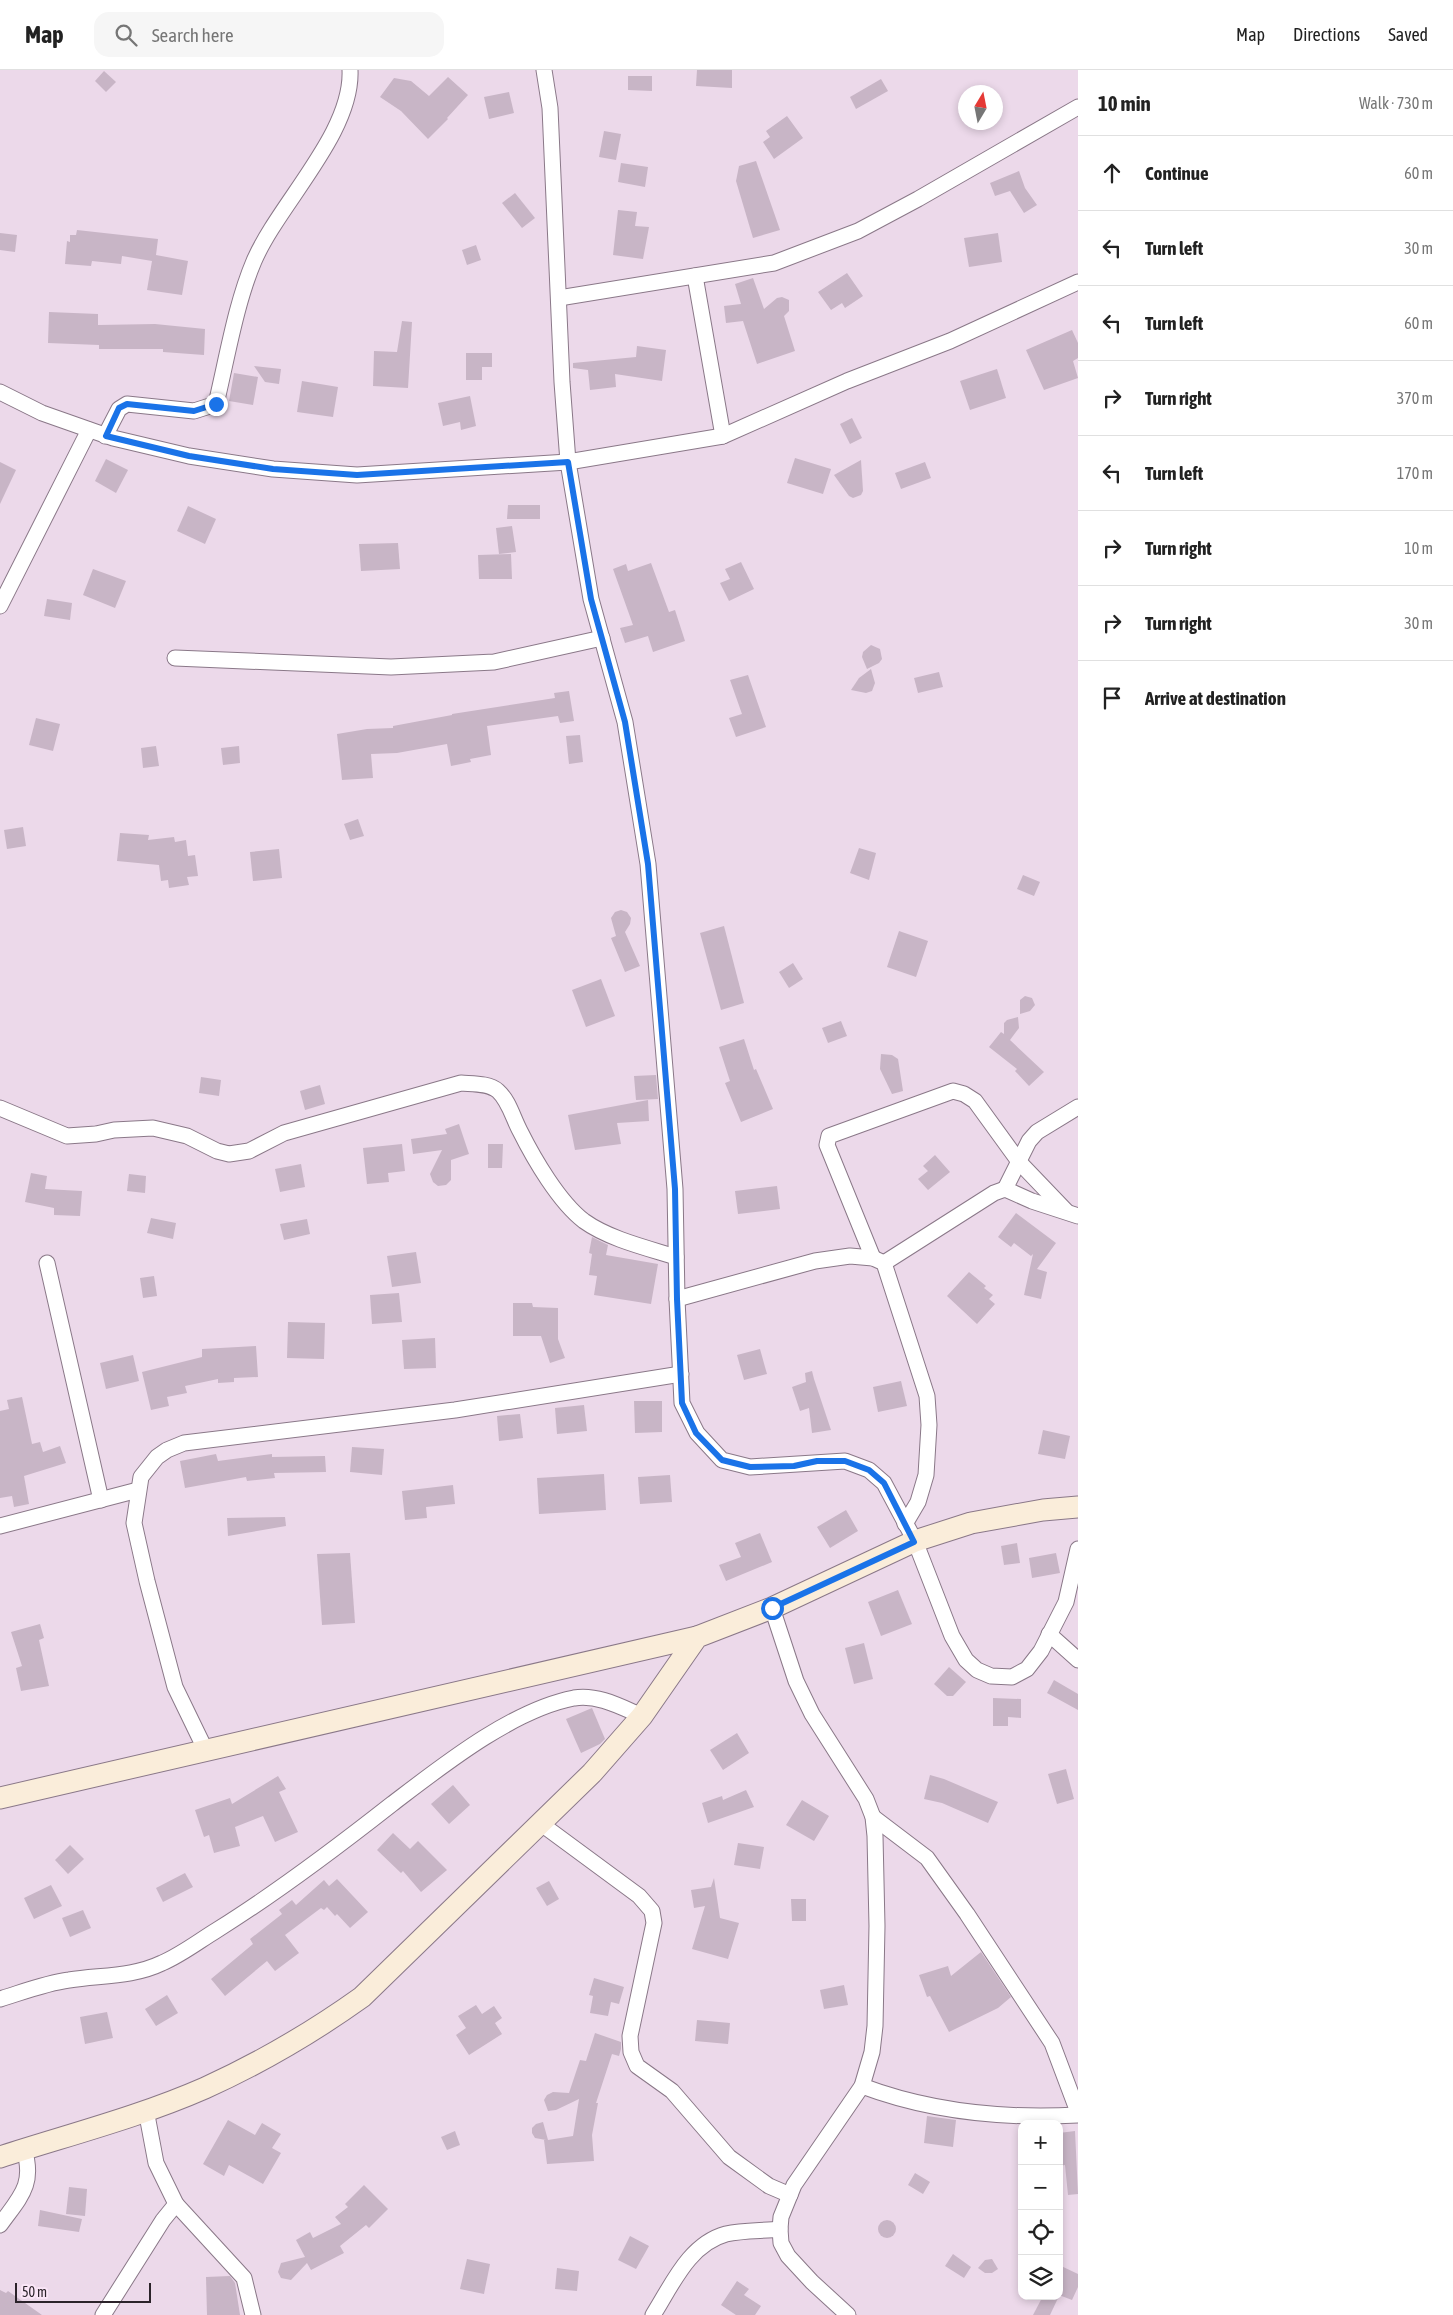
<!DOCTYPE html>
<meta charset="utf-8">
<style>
:root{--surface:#fff;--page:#f6f6f6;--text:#222;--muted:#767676;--line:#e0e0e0}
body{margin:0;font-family:"Asap Condensed",sans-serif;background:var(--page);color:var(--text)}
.controls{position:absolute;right:15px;bottom:15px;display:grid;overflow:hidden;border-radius:10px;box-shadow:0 2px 8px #0003}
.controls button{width:45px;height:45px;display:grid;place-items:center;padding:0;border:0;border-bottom:1px solid var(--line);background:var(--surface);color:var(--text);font:25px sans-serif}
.compass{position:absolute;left:958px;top:15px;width:45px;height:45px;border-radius:50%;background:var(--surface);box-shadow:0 2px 8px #0003;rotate:10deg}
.scale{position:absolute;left:15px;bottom:12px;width:136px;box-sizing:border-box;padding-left:5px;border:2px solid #2b232a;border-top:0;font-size:14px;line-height:18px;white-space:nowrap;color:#2b232a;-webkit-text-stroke:4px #fae6f7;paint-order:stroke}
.stop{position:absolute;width:15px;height:15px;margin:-11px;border:4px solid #1a73e8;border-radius:50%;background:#fff}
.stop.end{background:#1a73e8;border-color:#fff;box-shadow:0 1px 5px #0008}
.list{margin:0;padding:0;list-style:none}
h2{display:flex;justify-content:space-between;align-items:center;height:65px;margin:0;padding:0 20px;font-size:21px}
h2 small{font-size:16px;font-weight:400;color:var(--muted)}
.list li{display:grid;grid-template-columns:32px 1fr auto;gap:15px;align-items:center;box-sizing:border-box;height:75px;padding:0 20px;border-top:1px solid var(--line)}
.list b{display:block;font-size:19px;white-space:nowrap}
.list em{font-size:16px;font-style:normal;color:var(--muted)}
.icon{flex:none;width:28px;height:28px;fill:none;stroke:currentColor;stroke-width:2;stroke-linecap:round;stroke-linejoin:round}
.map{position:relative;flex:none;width:1078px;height:2245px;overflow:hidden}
header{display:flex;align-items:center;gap:30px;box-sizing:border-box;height:70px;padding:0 25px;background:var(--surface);border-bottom:1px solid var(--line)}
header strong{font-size:24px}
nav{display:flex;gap:28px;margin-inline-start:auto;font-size:18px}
.search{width:350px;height:45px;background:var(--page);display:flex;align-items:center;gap:12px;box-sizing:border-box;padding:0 18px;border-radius:15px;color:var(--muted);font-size:19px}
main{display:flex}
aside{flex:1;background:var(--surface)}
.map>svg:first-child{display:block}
.building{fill:#c8b5c6}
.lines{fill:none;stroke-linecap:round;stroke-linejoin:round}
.street-casing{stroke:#8a7888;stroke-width:17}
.secondary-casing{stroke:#8a7888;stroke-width:23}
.street{stroke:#fff;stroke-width:15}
.secondary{stroke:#faedda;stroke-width:21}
.route{stroke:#1a73e8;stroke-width:6}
</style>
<header>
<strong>Map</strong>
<div class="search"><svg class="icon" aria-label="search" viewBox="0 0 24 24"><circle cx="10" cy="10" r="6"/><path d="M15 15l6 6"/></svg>Search here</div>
<nav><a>Map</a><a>Directions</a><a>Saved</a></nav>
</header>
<main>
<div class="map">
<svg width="1078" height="2245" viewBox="0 0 1078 2245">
<rect width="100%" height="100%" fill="#ecd9ea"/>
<g class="building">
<path d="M697,0h35v18l-36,-2z"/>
<path d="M104,1l12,11 -10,10 -11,-11z"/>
<path d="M628,6h24v15l-24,-1z"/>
<path d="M448,7l20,18 -21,23 1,1 -20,20 -27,-28 -21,-14 14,-19 17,3 18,15z"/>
<path d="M881,9l7,12 -32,18 -6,-12z"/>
<path d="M509,22l5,21 -25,6 -5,-22z"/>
<path d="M787,46l16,22 -29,21 -11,-17 7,-5 -4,-6z"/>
<path d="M604,61l17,3 -5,26 -17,-3z"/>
<path d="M756,91l24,69 -27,8 -17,-57 3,-15z"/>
<path d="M621,93l27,4 -3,20 -27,-5z"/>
<path d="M1019,101l6,17 12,17 -13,8 -14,-22 -15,5 -5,-13z"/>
<path d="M515,123l20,25 -13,10 -20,-25z"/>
<path d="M618,140l19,2 -2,14 14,1 -6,32 -30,-4z"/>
<path d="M77,160l81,9 -2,16 32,6 -6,34 -35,-5 5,-29 -30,-5 -1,8 -29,-3 -1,5 -26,-2 2,-23 3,1v-7h6z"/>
<path d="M0,163l17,2 -2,17 -15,-2z"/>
<path d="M998,163l4,29 -33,5 -5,-29z"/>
<path d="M476,175l5,15 -14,5 -5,-15z"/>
<path d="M847,203l16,23 -18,12 -3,-5 -11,7 -13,-18z"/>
<path d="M753,208l11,31 13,-11 5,-1 7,3v11l-5,5 11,35 -38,13 -14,-43 -17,2 -2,-17 17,-2 -6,-20z"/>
<path d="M49,242l49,2v11l57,-1 50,5 -1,26 -41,-3v-3h-64v-4l-51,-2z"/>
<path d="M402,251l10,1 -4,66 -35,-2 1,-35 23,1z"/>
<path d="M1072,260l6,13v15l-5,3 5,17 -34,12 -18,-40z"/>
<path d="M637,276l29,4 -4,31 -47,-7 1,13 -26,3 -2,-20 -15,-2v-5l63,-6z"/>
<path d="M466,283h26v14h-10v13h-16z"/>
<path d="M254,296l27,3 -2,15 -14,-2z"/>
<path d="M997,299l9,29 -36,12 -10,-29z"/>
<path d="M234,303l24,4 -5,28 -24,-4z"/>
<path d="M302,311l36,6 -5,30 -36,-5z"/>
<path d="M470,326l6,30 -15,4 -1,-8 -17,4 -5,-23z"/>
<path d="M852,348l10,20 -12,6 -10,-20z"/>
<path d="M795,388l36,11 -8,25 -36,-11z"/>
<path d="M106,389l22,11 -12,23 -21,-12z"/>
<path d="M861,390l2,31 -2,4 -8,3 -4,-2 -15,-21z"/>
<path d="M0,392l16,8 -16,34z"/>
<path d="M925,392l6,16 -30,11 -6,-16z"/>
<path d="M508,435h32v14h-33z"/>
<path d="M188,436l28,13 -11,25 -28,-13z"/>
<path d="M512,456l4,26 -17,2 -3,-26z"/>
<path d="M398,473l2,26 -39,2 -2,-27z"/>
<path d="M511,484l1,25h-33l-1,-24z"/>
<path d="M741,492l13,27 -25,12 -9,-18 10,-4 -5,-10z"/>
<path d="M651,493l18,49 6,-2 10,31 -32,11 -5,-16 -23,7 -5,-15 13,-3 -20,-56 13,-5 2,7z"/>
<path d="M93,499l33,12 -11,27 -32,-13z"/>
<path d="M47,529l25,4 -2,17 -26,-4z"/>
<path d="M871,575l9,4 2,10 -3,4 -12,6 -5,-12 1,-5z"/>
<path d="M871,599l4,14 -3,8 -6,2 -15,-3 8,-12z"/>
<path d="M939,602l4,15 -25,6 -4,-15z"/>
<path d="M748,605l18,52 -30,10 -7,-19 13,-4 -12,-34z"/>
<path d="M569,621l5,30 -14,2 -2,-7 -71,10 4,29 -21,4 1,3 -20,4 -4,-22 -50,9 -26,1 2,24 -31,2 -5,-46 30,-5 26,-1v-2l59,-11v-1l103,-16 -1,-5z"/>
<path d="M36,648l24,6 -7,27 -24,-6z"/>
<path d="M580,665l3,27 -14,2 -3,-28z"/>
<path d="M156,676l3,20 -16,2 -2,-20z"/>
<path d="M239,676l1,17 -17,2 -2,-17z"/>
<path d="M358,749l6,17 -14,4 -6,-16z"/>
<path d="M23,757l3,19 -19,3 -3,-19z"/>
<path d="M120,763l29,2 -1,5 26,-3 1,5 11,-2 2,16 7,-1 3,21 -11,1 2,8 -20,3 -1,-8 -7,1 -2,-16 -42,-4z"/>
<path d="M859,778l17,5 -7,27 -19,-7z"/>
<path d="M279,779l3,29 -29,3 -3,-29z"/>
<path d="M1023,805l17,7 -6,14 -17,-7z"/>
<path d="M621,840l6,2 4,6 -1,6 -5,8 15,34 -15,6 -14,-34 5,-2 -5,-18 4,-6z"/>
<path d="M724,856l20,77 -23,7 -21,-77z"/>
<path d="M899,861l29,10 -12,36 -29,-10z"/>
<path d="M793,893l10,16 -14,9 -10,-16z"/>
<path d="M601,909l14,37 -29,11 -14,-37z"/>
<path d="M1025,926l7,2 3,7 -5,6 -10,3v-14z"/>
<path d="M1018,947l1,11 -9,12 34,32 -15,14 -14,-15 2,-2 -28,-22 12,-15 3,2v-11l3,-3z"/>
<path d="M841,951l6,15 -19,7 -6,-15z"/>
<path d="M744,969l10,31 2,-1 17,40 -32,13 -16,-39 5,-2 -11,-34z"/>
<path d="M881,984l11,1 6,4 5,32 -11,3 -12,-25z"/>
<path d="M656,1005l2,24 -22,1 -2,-24z"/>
<path d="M201,1007l20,3 -2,16 -20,-3z"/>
<path d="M320,1015l5,19 -20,6 -5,-19z"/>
<path d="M648,1030l1,21 -32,2 4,21 -46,6 -7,-35z"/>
<path d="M459,1054l10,30 -18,6v20l-5,5 -8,1 -5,-4 -3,-8 12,-24 -29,4 -2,-15 36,-5 -2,-5z"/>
<path d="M402,1074l3,27 -17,2 1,9 -22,2 -4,-36z"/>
<path d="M488,1074h15l-1,24h-14z"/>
<path d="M935,1085l15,17 -22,18 -10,-11 10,-8 -5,-5z"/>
<path d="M301,1094l4,23 -25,5 -5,-23z"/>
<path d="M31,1103l16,3 -2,13 37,2 -2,25 -26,-1v-7l-29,-6z"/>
<path d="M129,1104l17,2 -1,17 -18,-2z"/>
<path d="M777,1116l3,23 -42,5 -3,-23z"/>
<path d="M1016,1143l40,30 -19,26 10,3 -6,27 -17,-4 9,-41 -2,2 -17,-13 -3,4 -13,-10z"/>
<path d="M151,1148l25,5 -3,16 -26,-6z"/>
<path d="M307,1149l3,15 -26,6 -4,-16z"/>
<path d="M592,1167l16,8 -2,10 52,9 -7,40 -57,-9 3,-19 -8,-1 3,-21 -3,-1z"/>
<path d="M416,1182l5,31 -29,4 -5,-31z"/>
<path d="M969,1202l17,14 -2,2 9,7 -4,4 6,5 -18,20 -30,-28z"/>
<path d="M154,1206l3,20 -14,2 -3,-20z"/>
<path d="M399,1223l3,29 -30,2 -2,-29z"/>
<path d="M513,1233h19l1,4 25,1v31l7,19 -15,5 -9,-27h-28z"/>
<path d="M288,1252l37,1 -1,36 -37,-1z"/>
<path d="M435,1268l1,30 -32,1 -2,-29z"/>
<path d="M256,1276l2,31 -24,1v4l-16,1v-4l-33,7 2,7 -20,4 2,9 -18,4 -9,-38 60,-15v-8z"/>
<path d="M760,1279l7,25 -23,6 -7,-25z"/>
<path d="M133,1285l6,26 -33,8 -6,-26z"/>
<path d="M812,1301l2,8 17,51 -19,3 -3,-25 -9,3 -8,-24 14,-5 -1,-9z"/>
<path d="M901,1311l6,25 -29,6 -5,-25z"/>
<path d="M22,1327l10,47 8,-2 3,10 17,-6 6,17 -42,13 5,28 -15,3 -2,-11 -12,2v-87l9,-2 -2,-9z"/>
<path d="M634,1331h28v31l-27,1z"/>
<path d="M584,1335l3,26 -30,3 -2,-26z"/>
<path d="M520,1344l3,24 -24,3 -2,-25z"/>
<path d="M1043,1360l27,6 -5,23 -27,-5z"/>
<path d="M352,1377l32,2 -2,26 -32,-3z"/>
<path d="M216,1384l2,7 54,-7v3l53,-1 1,16 -52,1 1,5 -28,3 -1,-4 -61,11 -5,-27z"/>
<path d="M604,1404l2,36 -67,4 -2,-36z"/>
<path d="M670,1405l2,27 -32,2 -2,-27z"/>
<path d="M453,1415l2,19 -29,3 1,11 -22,2 -3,-29z"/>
<path d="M846,1440l12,21 -28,17 -13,-21z"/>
<path d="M285,1447l1,9 -58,10 -1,-18z"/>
<path d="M760,1463l12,29 -46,19 -7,-16 22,-8 -6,-14z"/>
<path d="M1017,1473l3,20 -16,2 -3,-19z"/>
<path d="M350,1483l5,70 -33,2 -5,-71z"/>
<path d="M1056,1483l4,20 -28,5 -3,-20z"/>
<path d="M898,1520l14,34 -31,12 -13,-34z"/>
<path d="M40,1554l4,14 -5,2 10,46 -28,5 -5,-23 6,-2 -11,-34z"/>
<path d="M864,1573l9,36 -19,5 -9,-36z"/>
<path d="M949,1597l17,15 -13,14h-6l-13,-12z"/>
<path d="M1054,1610l24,14v16l-31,-17z"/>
<path d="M993,1628l28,1v19l-13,-1v9h-15z"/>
<path d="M592,1638l13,31 -5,5 -19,9 -15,-34z"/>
<path d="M737,1663l12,20 -26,17 -13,-20z"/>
<path d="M1066,1699l8,30 -17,5 -9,-30z"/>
<path d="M930,1705l14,4 54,23 -10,21 -46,-20 -18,-4z"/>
<path d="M278,1706l8,13 -7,3 19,40 -23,10 -12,-26 -28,11 5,19 -26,7 -5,-18 -5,2 -9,-27 35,-12 2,6z"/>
<path d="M453,1715l17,20 -21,19 -18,-20z"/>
<path d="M746,1720l8,17 -46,16 -6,-20 20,-7 1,4z"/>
<path d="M802,1730l27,16 -15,25 -28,-16z"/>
<path d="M393,1763l17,16 8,-8 29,29 -26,22 -18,-21 -2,2 -24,-23z"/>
<path d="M738,1773l26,4 -4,22 -26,-4z"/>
<path d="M70,1775l14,14 -16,15 -13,-14z"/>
<path d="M185,1803l8,14 -30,15 -7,-14z"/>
<path d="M714,1808l6,40 19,5 -11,36 -36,-10 13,-43 -11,2 -3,-18 20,-3z"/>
<path d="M337,1809l31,33 -18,16 -13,-14 -2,2 -8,-9 -3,3 -3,-2 -36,27 14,18 -24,18 -8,-10 -42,35 -14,-17 42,-35 -3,-5 32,-25 -3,-4 13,-10 4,5 28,-25 5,6z"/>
<path d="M549,1811l10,18 -12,7 -11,-18z"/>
<path d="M51,1815l11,21 -28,13 -10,-21z"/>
<path d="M791,1829h15v22h-14z"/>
<path d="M83,1840l8,18 -21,9 -8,-19z"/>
<path d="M981,1882l30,45 -13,11 -49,24 -19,-36 -3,1 -8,-22 29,-9 3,10z"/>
<path d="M594,1908l30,9 -5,17 -8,-2 -3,14 -18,-3 3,-17 -4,-1z"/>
<path d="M844,1915l4,20 -24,4 -4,-19z"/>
<path d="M167,1925l11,18 -22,13 -11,-17z"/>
<path d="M476,1935l6,9 12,-8 8,12 -7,5 7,11 -33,21 -13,-20 10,-7 -8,-12z"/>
<path d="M107,1942l6,26 -28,6 -5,-27z"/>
<path d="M697,1950l33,3 -2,21 -33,-3z"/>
<path d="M595,1963l26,9v7l-2,7 -7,-2 -16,49h2l-6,32 2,26 -47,3 -3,-24h2l-11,-2 -3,-5v-5l4,-4 7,-2 5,18 25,-4 6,-37 -23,11 -8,1 -4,-11 3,-5 6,-3 16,1 11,-33 6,1z"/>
<path d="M927,2046l29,4 -3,27 -29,-4z"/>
<path d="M228,2050l27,15 7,-12 19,11 -9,14 9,5 -18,31 -34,-19 -5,11 -21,-12z"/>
<path d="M455,2061l5,14 -13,5 -6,-13z"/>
<path d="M1075,2061l3,63 -10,1 -3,-30 -6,1v-33z"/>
<path d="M915,2103l15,9 -7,12 -15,-9z"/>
<path d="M364,2115l24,24 -19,19 -3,-3 -26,21 4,7 -33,17 -4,-7 -16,17 -10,-2 -3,-6 3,-9 24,-6 -9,-17 14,-8 3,6 28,-14 -6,-7 13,-10 -3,-3z"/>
<path d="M69,2117l18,2 -2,27 -19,-2z"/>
<path d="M40,2140l42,9 -3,13 -41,-6z"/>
<circle cx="887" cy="2159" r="9"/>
<path d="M630,2166l19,10 -13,23 -18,-9z"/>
<path d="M953,2184l18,13 -7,11 -19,-12z"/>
<path d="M467,2189l23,5 -6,30 -24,-5z"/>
<path d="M992,2189l6,10 -6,4h-7l-7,-5 7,-8z"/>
<path d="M1059,2195l19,9v13l-6,13 -13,-5z"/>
<path d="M557,2198l22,3 -2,20 -22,-2z"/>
<path d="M230,2206l5,7 5,32h-33l-1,-38z"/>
<path d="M737,2211l12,8 -5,6 17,11 -6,9h-19l-15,-10z"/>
<path d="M0,2220l6,3 2,-2 34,24h-42z"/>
<path d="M1043,2226h16l-9,19h-17z"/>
</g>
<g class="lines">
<defs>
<g id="street">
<path d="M544,0l6,38 12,274 6,80 23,137 34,123 23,142 27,325 2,110 5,104 15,30 25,27 28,7 95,-6 24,9 15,13 31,58 37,95 14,24 11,10 14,6 21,1 15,-8 14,-18 25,-49 12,-53"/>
<path d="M695,206l28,160"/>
<path d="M559,228l215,-35 84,-32 60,-32 160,-92"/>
<path d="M0,322l42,21 71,25 76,18 84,13 84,6 211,-13 155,-26 124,-55 103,-40 128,-59"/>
<path d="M105,366l14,-27 8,-5 67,7 22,-7c11,-46 20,-101 38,-143 25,-58 99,-128 96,-191"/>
<path d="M0,536l89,-176"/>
<path d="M175,588l216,9 103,-5 108,-24"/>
<path d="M0,1038l67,28 29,-2 18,-4 39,-2 34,8 30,15 12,3 20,-3 35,-18 177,-50c12,1 28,0 37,8 11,10 15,27 22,40 14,28 39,71 64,90 25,18 63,27 92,36"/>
<path d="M1005,1119l24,-48 8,-9 41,-25"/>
<path d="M873,1188l-46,-113 2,-9 124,-45 11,3 11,7 45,62 46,48"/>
<path d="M47,1193l54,237"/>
<path d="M884,1193l110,-70 11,-4 27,12 46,15"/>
<path d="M677,1229l138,-38 35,-5 23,2 11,5 43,133 2,29 -3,50 -8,27 -13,22"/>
<path d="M0,1456l138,-36"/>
<path d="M772,1538l24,73 16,33 54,85 7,18 2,19 2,90 -2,100 -3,26 -10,34 -68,99 -13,32 -1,12 1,14 7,13 24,26 36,33"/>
<path d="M1049,1564l29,26"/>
<path d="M206,1681l-31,-64 -28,-106 -13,-58 7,-46 16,-20 10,-7 17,-7 271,-33 226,-36"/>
<path d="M873,1747l54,41 40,56 85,129 26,69"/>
<path d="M540,1753l99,73 13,15 2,12 -24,113 1,16 6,14 35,25 57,66 40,29 21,9"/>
<path d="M0,1929c23,-7 46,-16 69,-19 32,-5 64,-3 93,-17 19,-8 37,-22 55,-33 61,-38 119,-82 175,-126 50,-38 120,-94 182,-106 24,-4 47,9 68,18"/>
<path d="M862,2016c69,26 143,33 216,29"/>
<path d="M176,2134l68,74 9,37"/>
<path d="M0,2155c20,-28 35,-40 24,-76"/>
<path d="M103,2245l60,-95 13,-16 -20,-41 -10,-53"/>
<path d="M653,2245c19,-30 36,-71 73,-81 17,-4 37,-3 54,-5"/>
</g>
<g id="secondary">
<path d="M0,1728l697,-161"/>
<path d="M0,2087c68,-22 139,-40 205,-69 55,-25 108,-56 157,-91l230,-224 50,-57 55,-79 75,-29 143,-67 56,-18 72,-13 35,-3"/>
</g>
</defs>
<use href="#street" class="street-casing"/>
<use href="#secondary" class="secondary-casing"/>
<use href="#street" class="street"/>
<use href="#secondary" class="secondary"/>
</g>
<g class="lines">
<path class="route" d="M216,334l-22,7 -67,-7 -8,4 -13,28 83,20 84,13 84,6 211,-13 23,137 34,123 23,142 27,325 2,110 5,104 14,30 26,27 28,7 44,-1 23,-5h28l24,9 15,13 30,59 -142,66"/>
</g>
</svg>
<div class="controls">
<button>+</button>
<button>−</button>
<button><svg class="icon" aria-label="locate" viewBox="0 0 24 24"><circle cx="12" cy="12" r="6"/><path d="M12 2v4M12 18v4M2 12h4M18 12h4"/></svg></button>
<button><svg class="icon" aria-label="layers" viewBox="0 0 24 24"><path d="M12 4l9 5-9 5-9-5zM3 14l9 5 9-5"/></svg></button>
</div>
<svg class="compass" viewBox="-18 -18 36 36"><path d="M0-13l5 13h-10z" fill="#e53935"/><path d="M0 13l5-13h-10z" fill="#767676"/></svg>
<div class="scale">50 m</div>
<div class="stop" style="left:772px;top:1538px"></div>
<div class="stop end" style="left:216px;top:334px"></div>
</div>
<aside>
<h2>10 min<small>Walk · 730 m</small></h2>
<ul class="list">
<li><svg class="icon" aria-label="ahead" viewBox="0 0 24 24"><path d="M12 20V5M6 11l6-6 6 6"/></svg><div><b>Continue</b></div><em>60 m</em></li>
<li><svg class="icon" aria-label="left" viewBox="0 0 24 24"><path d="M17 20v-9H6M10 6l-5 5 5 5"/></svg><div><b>Turn left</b></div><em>30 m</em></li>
<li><svg class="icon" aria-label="left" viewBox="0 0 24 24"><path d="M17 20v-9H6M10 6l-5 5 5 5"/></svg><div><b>Turn left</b></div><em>60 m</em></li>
<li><svg class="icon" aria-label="right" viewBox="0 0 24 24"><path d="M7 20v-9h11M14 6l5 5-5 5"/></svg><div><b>Turn right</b></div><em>370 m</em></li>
<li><svg class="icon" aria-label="left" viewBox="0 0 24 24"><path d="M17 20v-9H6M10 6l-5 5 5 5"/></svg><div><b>Turn left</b></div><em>170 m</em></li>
<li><svg class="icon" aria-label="right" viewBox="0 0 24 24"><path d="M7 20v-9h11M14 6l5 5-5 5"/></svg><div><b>Turn right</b></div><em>10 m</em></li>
<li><svg class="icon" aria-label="right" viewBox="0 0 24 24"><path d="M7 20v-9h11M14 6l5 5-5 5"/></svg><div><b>Turn right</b></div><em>30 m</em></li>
<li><svg class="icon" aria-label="arrive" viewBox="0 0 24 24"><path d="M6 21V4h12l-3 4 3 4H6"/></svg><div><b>Arrive at destination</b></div></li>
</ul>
</aside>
</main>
